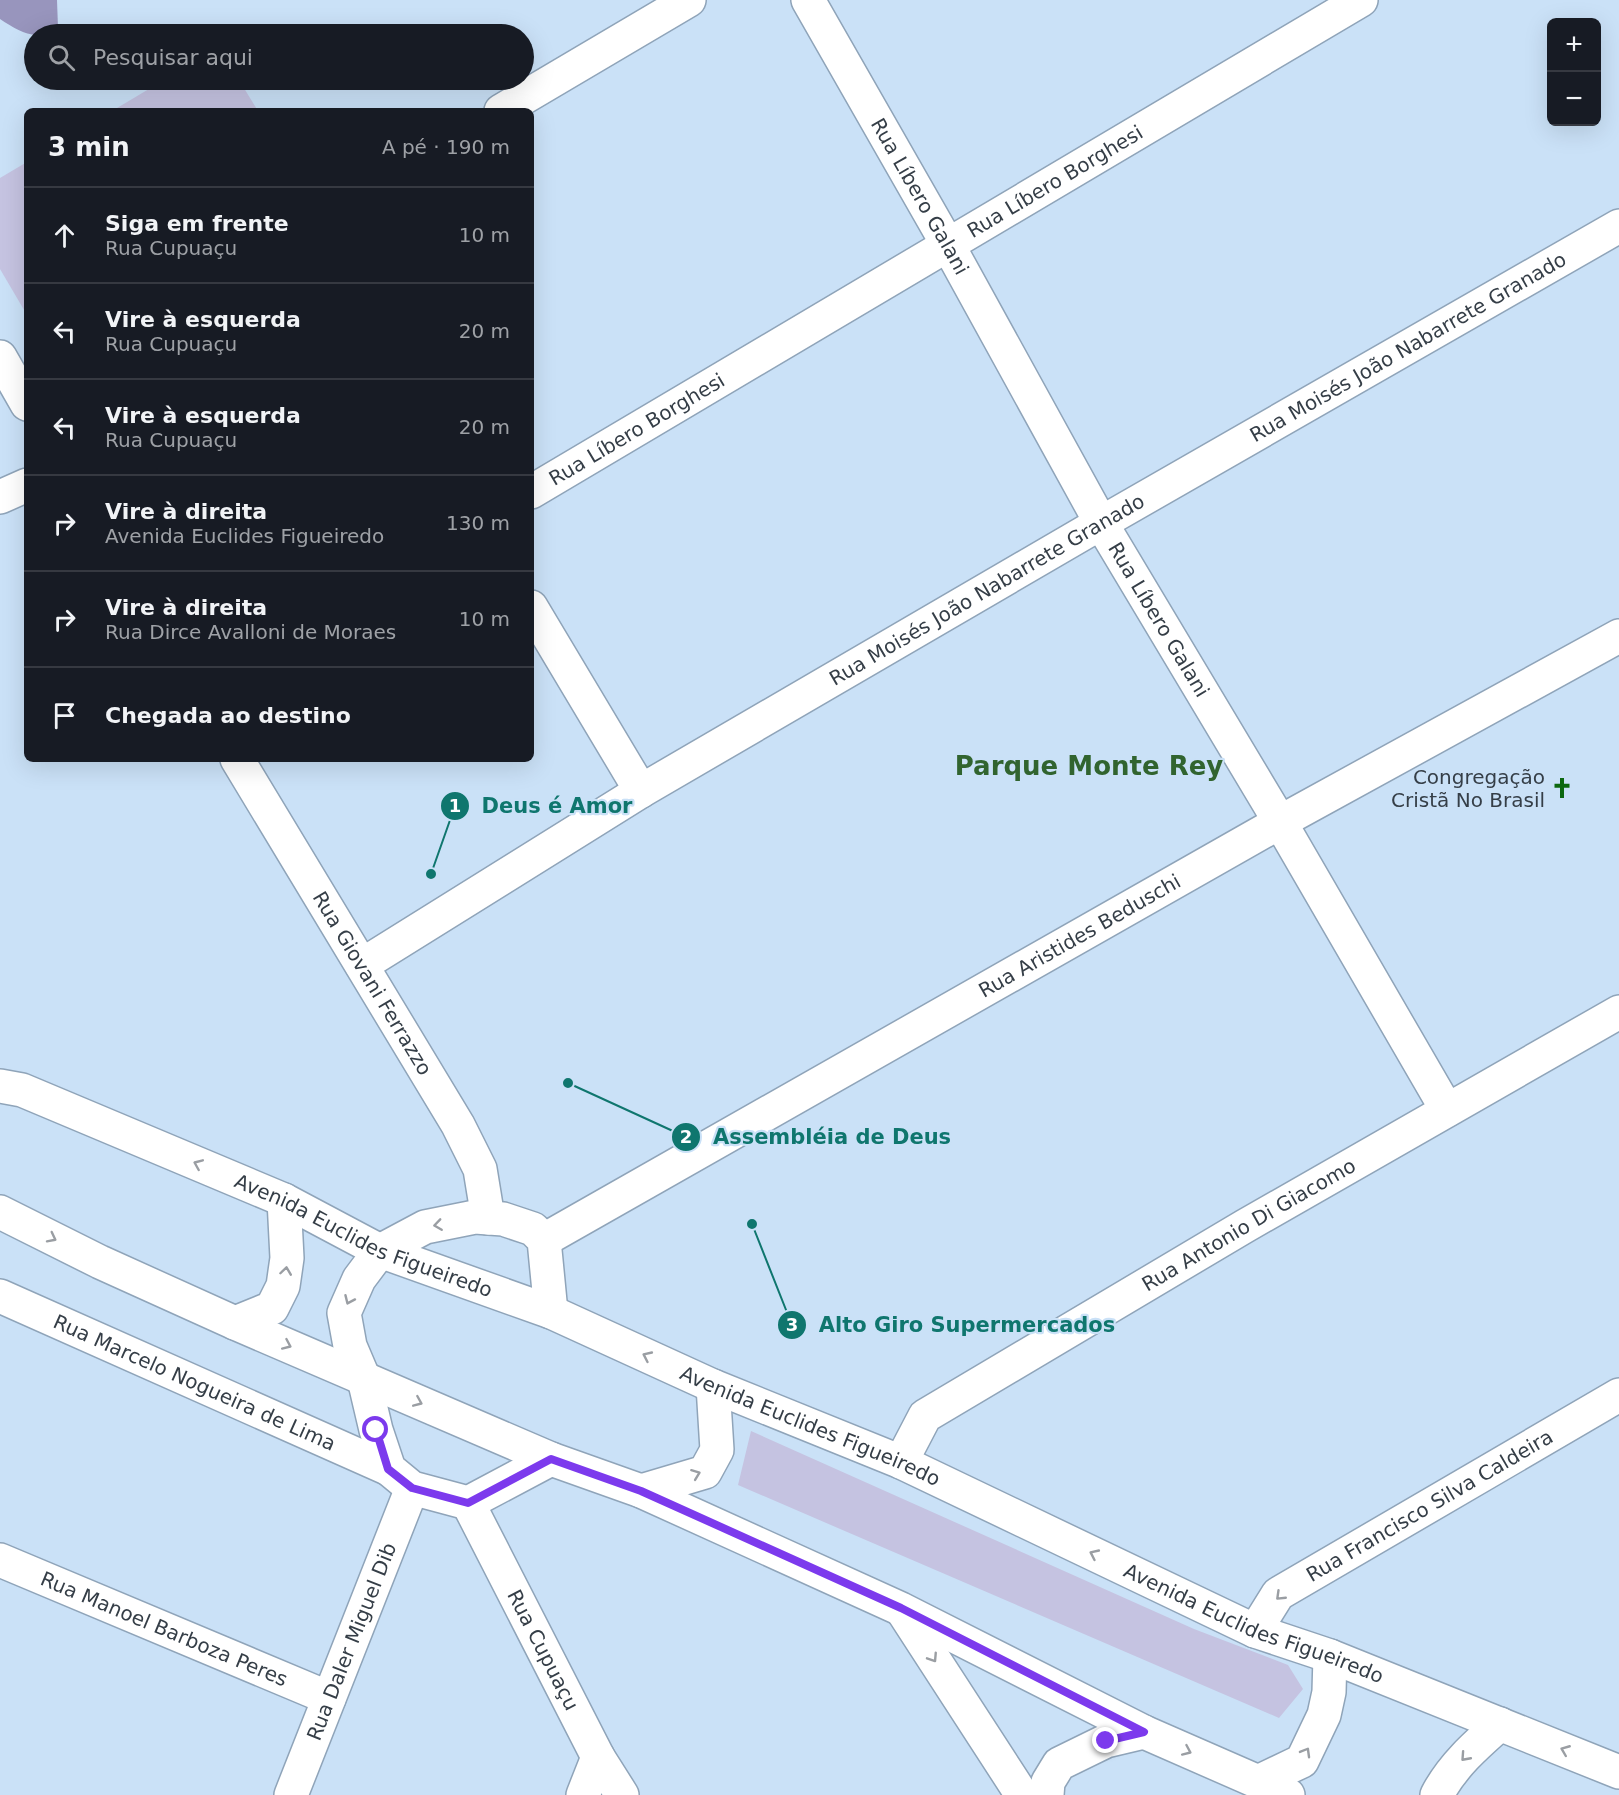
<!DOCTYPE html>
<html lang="pt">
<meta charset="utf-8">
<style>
:root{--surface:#171b24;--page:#242831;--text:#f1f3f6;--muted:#9ea1a6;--line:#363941}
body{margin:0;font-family:"DejaVu Sans",sans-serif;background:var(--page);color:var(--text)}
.controls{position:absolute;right:18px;top:18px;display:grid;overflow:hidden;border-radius:9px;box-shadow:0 6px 24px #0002}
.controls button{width:54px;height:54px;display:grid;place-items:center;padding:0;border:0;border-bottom:2px solid var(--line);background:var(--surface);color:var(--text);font:30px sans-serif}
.stop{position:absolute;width:18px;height:18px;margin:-14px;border:4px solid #7c3aed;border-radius:50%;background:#fff}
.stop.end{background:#7c3aed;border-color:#fff;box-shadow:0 2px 6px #0008}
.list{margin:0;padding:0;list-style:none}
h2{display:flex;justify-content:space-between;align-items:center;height:78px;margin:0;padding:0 24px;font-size:26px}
h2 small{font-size:20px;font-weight:400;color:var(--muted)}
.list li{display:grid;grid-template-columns:39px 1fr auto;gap:18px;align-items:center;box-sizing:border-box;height:96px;padding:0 24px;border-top:2px solid var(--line)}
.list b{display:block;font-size:22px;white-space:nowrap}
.list p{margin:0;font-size:20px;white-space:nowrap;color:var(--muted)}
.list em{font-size:20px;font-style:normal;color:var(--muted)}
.icon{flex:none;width:33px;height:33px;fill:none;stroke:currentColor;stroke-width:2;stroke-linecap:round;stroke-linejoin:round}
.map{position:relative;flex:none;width:1619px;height:1795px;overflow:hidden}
.search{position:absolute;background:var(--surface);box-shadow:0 6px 24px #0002;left:24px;top:24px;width:510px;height:66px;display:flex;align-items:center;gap:15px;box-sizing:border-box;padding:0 21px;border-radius:33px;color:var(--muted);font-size:22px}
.panel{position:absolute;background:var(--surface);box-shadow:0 6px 24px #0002;left:24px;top:108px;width:510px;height:654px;border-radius:9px}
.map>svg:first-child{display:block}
.green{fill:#c5c3e1}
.forest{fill:#9895bd}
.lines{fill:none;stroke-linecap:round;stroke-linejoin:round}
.minor-casing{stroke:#8fa4b9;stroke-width:36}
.minor{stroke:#fff;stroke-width:33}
.oneway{stroke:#9a9ea3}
.route{stroke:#7c3aed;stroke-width:8}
.labels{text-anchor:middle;stroke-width:4.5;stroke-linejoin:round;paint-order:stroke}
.street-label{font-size:20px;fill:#353e47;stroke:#cae1f7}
.poi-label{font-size:20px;fill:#353e47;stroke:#cae1f7;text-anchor:end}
.district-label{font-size:26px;font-weight:bold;fill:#31642f;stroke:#cae1f7}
.leader{fill:none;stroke:#0f766e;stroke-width:2}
.callout-dot{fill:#0f766e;stroke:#cae1f7;stroke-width:2}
.mark-label{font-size:18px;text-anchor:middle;font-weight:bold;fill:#fff}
.callout-label{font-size:21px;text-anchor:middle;font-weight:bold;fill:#0f766e;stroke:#cae1f7;stroke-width:4.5;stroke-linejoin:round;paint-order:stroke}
</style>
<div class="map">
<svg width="1619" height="1795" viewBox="0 0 1619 1795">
<rect width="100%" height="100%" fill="#cae1f7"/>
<g class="green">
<path d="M164,80h75l19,31h-146z"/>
<path d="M27,162v153l-27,-46v-91z"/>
<path d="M751,1431l443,198 94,36 15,24 -24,29 -541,-233z"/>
</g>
<path class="forest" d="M0,0h57l1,28c-23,14 -38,4 -58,-9z"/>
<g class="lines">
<defs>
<g id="minor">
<path id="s1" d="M808,0l140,245 153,278 179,299 167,288"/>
<path d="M501,111l188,-111"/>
<path d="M0,357l27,47"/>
<path id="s2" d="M531,492l830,-492"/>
<path d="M0,497l27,-12"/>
<path d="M531,607l110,184"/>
<path id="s3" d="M237,759l221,366 22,44 8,49"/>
<path id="s4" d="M362,965l279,-174 460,-268 518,-297"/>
<path id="s5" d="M0,1086l22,4 262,110 96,51 171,61 162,74 188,76 354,169 75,25 289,116"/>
<path d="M0,1212l100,50 135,61 316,136 90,32 260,118 243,123 144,63"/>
<path id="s6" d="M544,1240l736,-418 339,-186"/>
<path id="s7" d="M0,1296l389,173"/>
<path d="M551,1312l-7,-72 -11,-11 -30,-10 -28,-2 -50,10 -45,24 -21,28 -15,34 6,33 14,33 12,51 13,39 23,19 56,15 83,-44"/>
<path d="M235,1323l37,-15 11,-22 4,-28 -3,-58"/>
<path id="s8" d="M901,1462l24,-46 320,-190 374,-214"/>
<path d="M641,1491l64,-19 12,-22 -4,-64"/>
<path id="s9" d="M468,1503l130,254 24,38"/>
<path id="s10" d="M0,1560l329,138"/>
<path d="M902,1610l120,185"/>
<path id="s11" d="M1255,1631l23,-37 341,-199"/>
<path d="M1258,1782l44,-21 22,-46 5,-23 1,-36"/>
<path id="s12" d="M291,1795l121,-307"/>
<path d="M583,1795l15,-38"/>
<path d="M1047,1795l1,-13 11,-18 47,-23 38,-9"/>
<path d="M1437,1795c15,-29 39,-50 63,-71"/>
</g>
</defs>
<use href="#minor" class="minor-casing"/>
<use href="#minor" class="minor"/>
</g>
<defs><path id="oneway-chevron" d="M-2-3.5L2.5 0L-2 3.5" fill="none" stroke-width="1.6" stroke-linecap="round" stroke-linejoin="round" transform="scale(1.5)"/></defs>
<g class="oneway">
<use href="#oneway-chevron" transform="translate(198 1164) rotate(-157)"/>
<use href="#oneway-chevron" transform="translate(438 1225) rotate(172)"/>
<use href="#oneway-chevron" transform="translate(52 1238) rotate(27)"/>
<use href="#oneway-chevron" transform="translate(286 1271) rotate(-82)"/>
<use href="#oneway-chevron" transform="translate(349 1300) rotate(114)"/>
<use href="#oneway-chevron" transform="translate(287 1345) rotate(24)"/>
<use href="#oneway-chevron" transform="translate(647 1356) rotate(-155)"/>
<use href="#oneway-chevron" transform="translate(418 1402) rotate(23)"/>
<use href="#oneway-chevron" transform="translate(696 1474) rotate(-21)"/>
<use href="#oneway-chevron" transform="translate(1094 1554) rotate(-155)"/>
<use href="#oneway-chevron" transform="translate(1280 1596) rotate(136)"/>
<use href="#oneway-chevron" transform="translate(933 1658) rotate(57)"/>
<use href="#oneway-chevron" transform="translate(1565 1750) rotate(-158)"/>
<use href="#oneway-chevron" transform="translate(1187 1751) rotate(24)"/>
<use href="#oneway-chevron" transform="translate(1306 1752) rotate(-60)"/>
<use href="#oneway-chevron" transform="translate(1465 1757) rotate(132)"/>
</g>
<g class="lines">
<path class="route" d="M376,1430l12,39 24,19 56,15 83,-44 90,32 260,117 243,124 -38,9"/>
</g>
<defs>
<symbol id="church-bare" viewBox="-9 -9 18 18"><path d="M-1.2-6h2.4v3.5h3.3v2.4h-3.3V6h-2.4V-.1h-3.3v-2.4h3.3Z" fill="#0c6810" stroke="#cae1f7" stroke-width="2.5" paint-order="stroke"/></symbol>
</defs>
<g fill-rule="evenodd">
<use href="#church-bare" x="1547" y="773" width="30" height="30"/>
</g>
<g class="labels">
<g class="street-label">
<text dy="7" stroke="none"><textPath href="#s2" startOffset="609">Rua Líbero Borghesi</textPath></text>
<text dy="7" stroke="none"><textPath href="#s1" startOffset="226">Rua Líbero Galani</textPath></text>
<text dy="7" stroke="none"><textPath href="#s4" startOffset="1215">Rua Moisés João Nabarrete Granado</textPath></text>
<text dy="7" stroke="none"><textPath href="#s2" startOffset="123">Rua Líbero Borghesi</textPath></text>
<text dy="7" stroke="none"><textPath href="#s4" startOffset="729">Rua Moisés João Nabarrete Granado</textPath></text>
<text dy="7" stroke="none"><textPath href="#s1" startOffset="712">Rua Líbero Galani</textPath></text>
<text dy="7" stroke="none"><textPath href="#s6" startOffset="616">Rua Aristides Beduschi</textPath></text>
<text dy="7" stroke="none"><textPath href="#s3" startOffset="262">Rua Giovani Ferrazzo</textPath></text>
<text dy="7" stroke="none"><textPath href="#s8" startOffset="428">Rua Antonio Di Giacomo</textPath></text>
<text dy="7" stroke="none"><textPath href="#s5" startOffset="394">Avenida Euclides Figueiredo</textPath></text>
<text dy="7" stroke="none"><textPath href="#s7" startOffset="213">Rua Marcelo Nogueira de Lima</textPath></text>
<text dy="7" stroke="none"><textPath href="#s5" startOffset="880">Avenida Euclides Figueiredo</textPath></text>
<text dy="7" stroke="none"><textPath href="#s11" startOffset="219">Rua Francisco Silva Caldeira</textPath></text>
<text dy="7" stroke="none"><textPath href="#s5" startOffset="1366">Avenida Euclides Figueiredo</textPath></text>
<text dy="7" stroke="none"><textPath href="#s10" startOffset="178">Rua Manoel Barboza Peres</textPath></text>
<text dy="7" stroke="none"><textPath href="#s12" startOffset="165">Rua Daler Miguel Dib</textPath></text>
<text dy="7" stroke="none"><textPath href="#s9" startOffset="165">Rua Cupuaçu</textPath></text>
</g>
<g class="poi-label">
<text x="1545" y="784">Congregação<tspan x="1545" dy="23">Cristã No Brasil</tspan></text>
</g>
<g class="district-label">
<text x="1089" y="775">Parque Monte Rey</text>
</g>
</g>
<path class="leader" d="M431 874L455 806M568 1083L686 1137M752 1224L792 1325"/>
<g class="callout-dot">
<circle cx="431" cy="874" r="6"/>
<circle cx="568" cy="1083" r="6"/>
<circle cx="752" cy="1224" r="6"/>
<circle cx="455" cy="806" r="15"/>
<circle cx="686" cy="1137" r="15"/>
<circle cx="792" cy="1325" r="15"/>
</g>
<g class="mark-label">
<text x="455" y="812">1</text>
<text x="686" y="1143">2</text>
<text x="792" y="1331">3</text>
</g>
<g class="callout-label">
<text x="557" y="813">Deus é Amor</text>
<text x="832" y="1144">Assembléia de Deus</text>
<text x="967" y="1332">Alto Giro Supermercados</text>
</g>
</svg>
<div class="controls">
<button>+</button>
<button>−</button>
</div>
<div class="stop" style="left:376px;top:1430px"></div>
<div class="stop end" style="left:1106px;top:1741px"></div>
<div class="search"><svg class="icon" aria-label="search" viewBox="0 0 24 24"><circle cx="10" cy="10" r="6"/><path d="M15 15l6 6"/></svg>Pesquisar aqui</div>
<section class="panel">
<h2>3 min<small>A pé · 190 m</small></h2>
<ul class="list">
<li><svg class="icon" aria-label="ahead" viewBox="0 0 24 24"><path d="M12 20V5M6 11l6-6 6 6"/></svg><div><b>Siga em frente</b><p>Rua Cupuaçu</p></div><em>10 m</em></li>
<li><svg class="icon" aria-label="left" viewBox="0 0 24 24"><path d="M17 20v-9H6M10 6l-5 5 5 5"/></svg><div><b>Vire à esquerda</b><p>Rua Cupuaçu</p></div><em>20 m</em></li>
<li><svg class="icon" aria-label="left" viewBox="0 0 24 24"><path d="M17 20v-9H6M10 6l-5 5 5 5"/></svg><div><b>Vire à esquerda</b><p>Rua Cupuaçu</p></div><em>20 m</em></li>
<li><svg class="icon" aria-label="right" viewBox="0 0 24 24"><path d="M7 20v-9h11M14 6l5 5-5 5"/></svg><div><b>Vire à direita</b><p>Avenida Euclides Figueiredo</p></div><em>130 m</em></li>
<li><svg class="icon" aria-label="right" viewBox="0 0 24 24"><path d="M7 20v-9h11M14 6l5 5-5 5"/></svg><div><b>Vire à direita</b><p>Rua Dirce Avalloni de Moraes</p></div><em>10 m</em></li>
<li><svg class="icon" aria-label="arrive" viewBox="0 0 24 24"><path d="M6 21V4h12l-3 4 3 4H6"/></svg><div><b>Chegada ao destino</b></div></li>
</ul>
</section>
</div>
